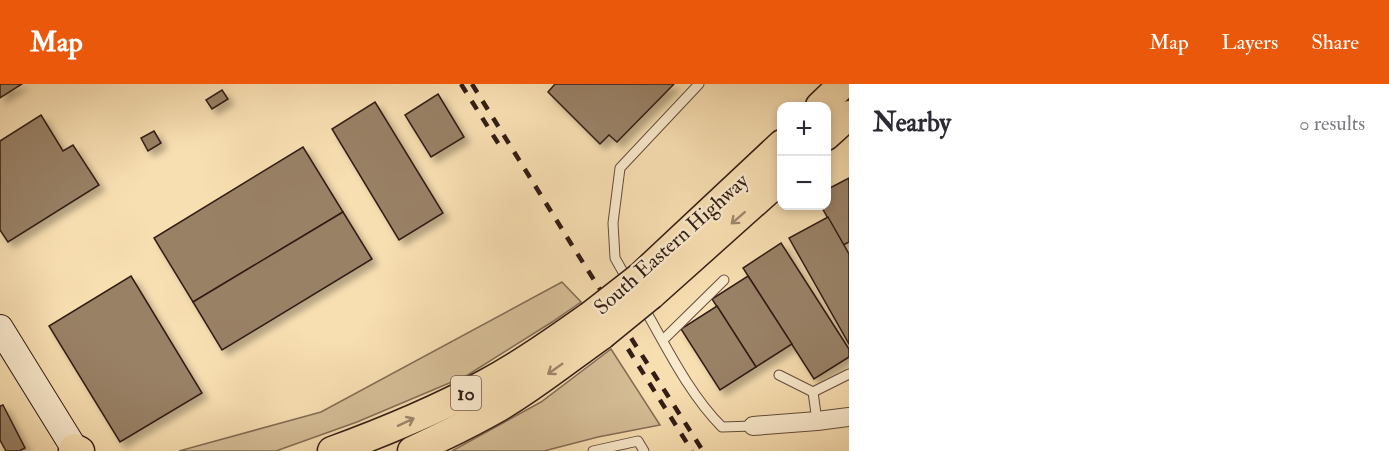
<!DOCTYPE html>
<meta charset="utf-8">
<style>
:root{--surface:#fff;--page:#f2f2f3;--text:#2b2b33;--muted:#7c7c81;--line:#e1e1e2;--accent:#ea580c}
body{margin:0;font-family:"IM FELL Double Pica",serif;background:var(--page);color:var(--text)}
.controls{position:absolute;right:18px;top:18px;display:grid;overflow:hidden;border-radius:12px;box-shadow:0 3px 9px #0003}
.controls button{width:54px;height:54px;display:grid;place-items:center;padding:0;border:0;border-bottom:2px solid var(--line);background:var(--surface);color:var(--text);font:30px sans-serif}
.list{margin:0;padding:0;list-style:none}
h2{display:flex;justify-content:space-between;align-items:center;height:78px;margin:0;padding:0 24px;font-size:26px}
h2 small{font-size:20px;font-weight:400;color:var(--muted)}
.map{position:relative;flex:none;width:849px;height:367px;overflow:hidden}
header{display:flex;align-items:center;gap:36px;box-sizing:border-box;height:84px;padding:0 30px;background:var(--accent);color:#fff}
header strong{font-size:28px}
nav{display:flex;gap:33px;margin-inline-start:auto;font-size:21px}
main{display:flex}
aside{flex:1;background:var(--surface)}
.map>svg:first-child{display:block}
.green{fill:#d6be97;stroke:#846d56;stroke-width:1.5}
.building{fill:#998166;stroke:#321c14;stroke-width:1.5;filter:url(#shadow)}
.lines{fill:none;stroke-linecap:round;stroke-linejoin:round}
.lane-casing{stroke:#644d3c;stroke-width:11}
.street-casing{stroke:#644d3c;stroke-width:20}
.secondary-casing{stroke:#321c14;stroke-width:28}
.primary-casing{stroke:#321c14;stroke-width:31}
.lane{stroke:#faeacd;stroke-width:9}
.street{stroke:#faeacd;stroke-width:18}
.secondary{stroke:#faeacd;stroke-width:26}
.primary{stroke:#f8dfb2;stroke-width:28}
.rail{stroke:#321c14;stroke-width:4.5;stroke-dasharray:10 10;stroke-linecap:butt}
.primary-bridge-casing{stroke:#321c14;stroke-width:31;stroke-linecap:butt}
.primary-bridge{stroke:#f8dfb2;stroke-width:28}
.oneway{stroke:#9f876b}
.labels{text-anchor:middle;stroke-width:5;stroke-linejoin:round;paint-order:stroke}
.shield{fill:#faeacd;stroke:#6e5a4c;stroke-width:1.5}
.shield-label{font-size:20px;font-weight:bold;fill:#321c14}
.street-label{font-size:21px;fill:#321c14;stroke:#faeacd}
</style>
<header>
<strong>Map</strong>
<nav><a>Map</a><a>Layers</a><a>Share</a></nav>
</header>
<main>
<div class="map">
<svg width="849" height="367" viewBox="0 0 849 367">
<defs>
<filter id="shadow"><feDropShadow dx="5.5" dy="5.5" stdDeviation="3" flood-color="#0004"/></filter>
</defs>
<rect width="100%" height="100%" fill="#f8dfb2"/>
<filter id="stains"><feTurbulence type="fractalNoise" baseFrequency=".00333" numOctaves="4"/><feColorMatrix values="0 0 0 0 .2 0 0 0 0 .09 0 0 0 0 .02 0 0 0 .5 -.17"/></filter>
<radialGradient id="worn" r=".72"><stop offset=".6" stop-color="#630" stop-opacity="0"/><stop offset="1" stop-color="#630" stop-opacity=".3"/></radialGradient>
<g class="green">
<path d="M562,198l19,20 -29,20 -86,54 -109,46 -81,29h-97l142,-39z"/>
<path d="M611,265l49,76 -62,12 -54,14h-92l89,-49z"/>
</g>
<g class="building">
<path d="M0,0h22l-22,14z"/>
<path d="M555,0h119l-57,58 -8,-7 -9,9 -52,-52z"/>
<path d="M222,6l6,9 -16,10 -6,-9z"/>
<path d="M438,10l26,43 -33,20 -26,-42z"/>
<path d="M375,18l68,111 -44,27 -67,-111z"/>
<path d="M41,31l22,36 10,-6 26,40 -91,57 -8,-12v-89z"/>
<path d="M154,47l7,12 -13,8 -7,-13z"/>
<path d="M303,63l40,65 -150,90 -39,-64z"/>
<path d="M849,94v64l-6,3 -22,-39h5v-16z"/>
<path d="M343,128l29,47 -150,91 -29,-48z"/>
<path d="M828,133l21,37v90l-60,-106z"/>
<path d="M781,159l68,106v8l-35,22 -71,-111z"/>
<path d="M131,192l71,117 -82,49 -71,-116z"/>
<path d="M748,192l44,68 -36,23 -44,-68z"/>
<path d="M717,222l39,61 -36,23 -39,-61z"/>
<path d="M3,321l22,43 -6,3h-13l-6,-11v-34z"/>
</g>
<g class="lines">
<defs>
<g id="lane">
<path d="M628,197l-13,-23 -2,-35 7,-55 79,-84"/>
<path d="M643,222c23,40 46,88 79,121l31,-1"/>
<path d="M663,256l61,-60"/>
<path d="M779,291l34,17"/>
<path d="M817,337l-4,-29 36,-18"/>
<path d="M593,367l45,-10 6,10"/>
</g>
<path id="street" d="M753,342l64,-5 32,-4"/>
<path id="secondary" d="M0,244l76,123"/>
<g id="primary">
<path d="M820,22l23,-22"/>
<path d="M826,52l23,-21"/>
<path d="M640,193l142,-133"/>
<path d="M651,211l131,-117"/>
<path d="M73,367l1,-3 6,3"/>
<path d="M332,367c52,-19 105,-41 153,-67 37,-20 71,-44 105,-68"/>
<path d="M412,367c30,-14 59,-28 87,-44 36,-21 69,-48 103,-72"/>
</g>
</defs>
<use href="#lane" class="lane-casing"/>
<use href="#street" class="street-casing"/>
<use href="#secondary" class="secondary-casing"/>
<use href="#primary" class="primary-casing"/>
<use href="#lane" class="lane"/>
<use href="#street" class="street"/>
<use href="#secondary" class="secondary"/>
<use href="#primary" class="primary"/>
<g class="rail">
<path d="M461,0l42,67"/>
<path d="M472,0l103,166 128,201"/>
<path d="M628,265l64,102"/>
</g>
<defs>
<g id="primary-bridge">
<path d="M590,232l50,-39"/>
<path d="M602,251l49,-40"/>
</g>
</defs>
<use href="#primary-bridge" class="primary-bridge-casing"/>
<use href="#primary-bridge" class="primary-bridge"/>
</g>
<defs><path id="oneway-shaft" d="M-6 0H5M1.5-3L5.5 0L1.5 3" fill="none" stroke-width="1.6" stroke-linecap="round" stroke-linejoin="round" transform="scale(1.5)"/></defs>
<g class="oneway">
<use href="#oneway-shaft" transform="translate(738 134) rotate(139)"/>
<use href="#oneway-shaft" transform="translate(555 285) rotate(145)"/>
<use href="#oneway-shaft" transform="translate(406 338) rotate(-25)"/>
</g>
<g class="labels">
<rect class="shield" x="451" y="292" width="30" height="34" rx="4.5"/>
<g class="shield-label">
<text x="466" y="316">10</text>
</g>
<g class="street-label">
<text transform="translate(671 160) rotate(-42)" y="7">South Eastern Highway</text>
</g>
</g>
<rect width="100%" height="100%" filter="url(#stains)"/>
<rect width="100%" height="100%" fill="url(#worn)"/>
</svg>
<div class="controls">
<button>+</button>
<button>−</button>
</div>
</div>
<aside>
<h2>Nearby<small>0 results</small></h2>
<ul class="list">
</ul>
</aside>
</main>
